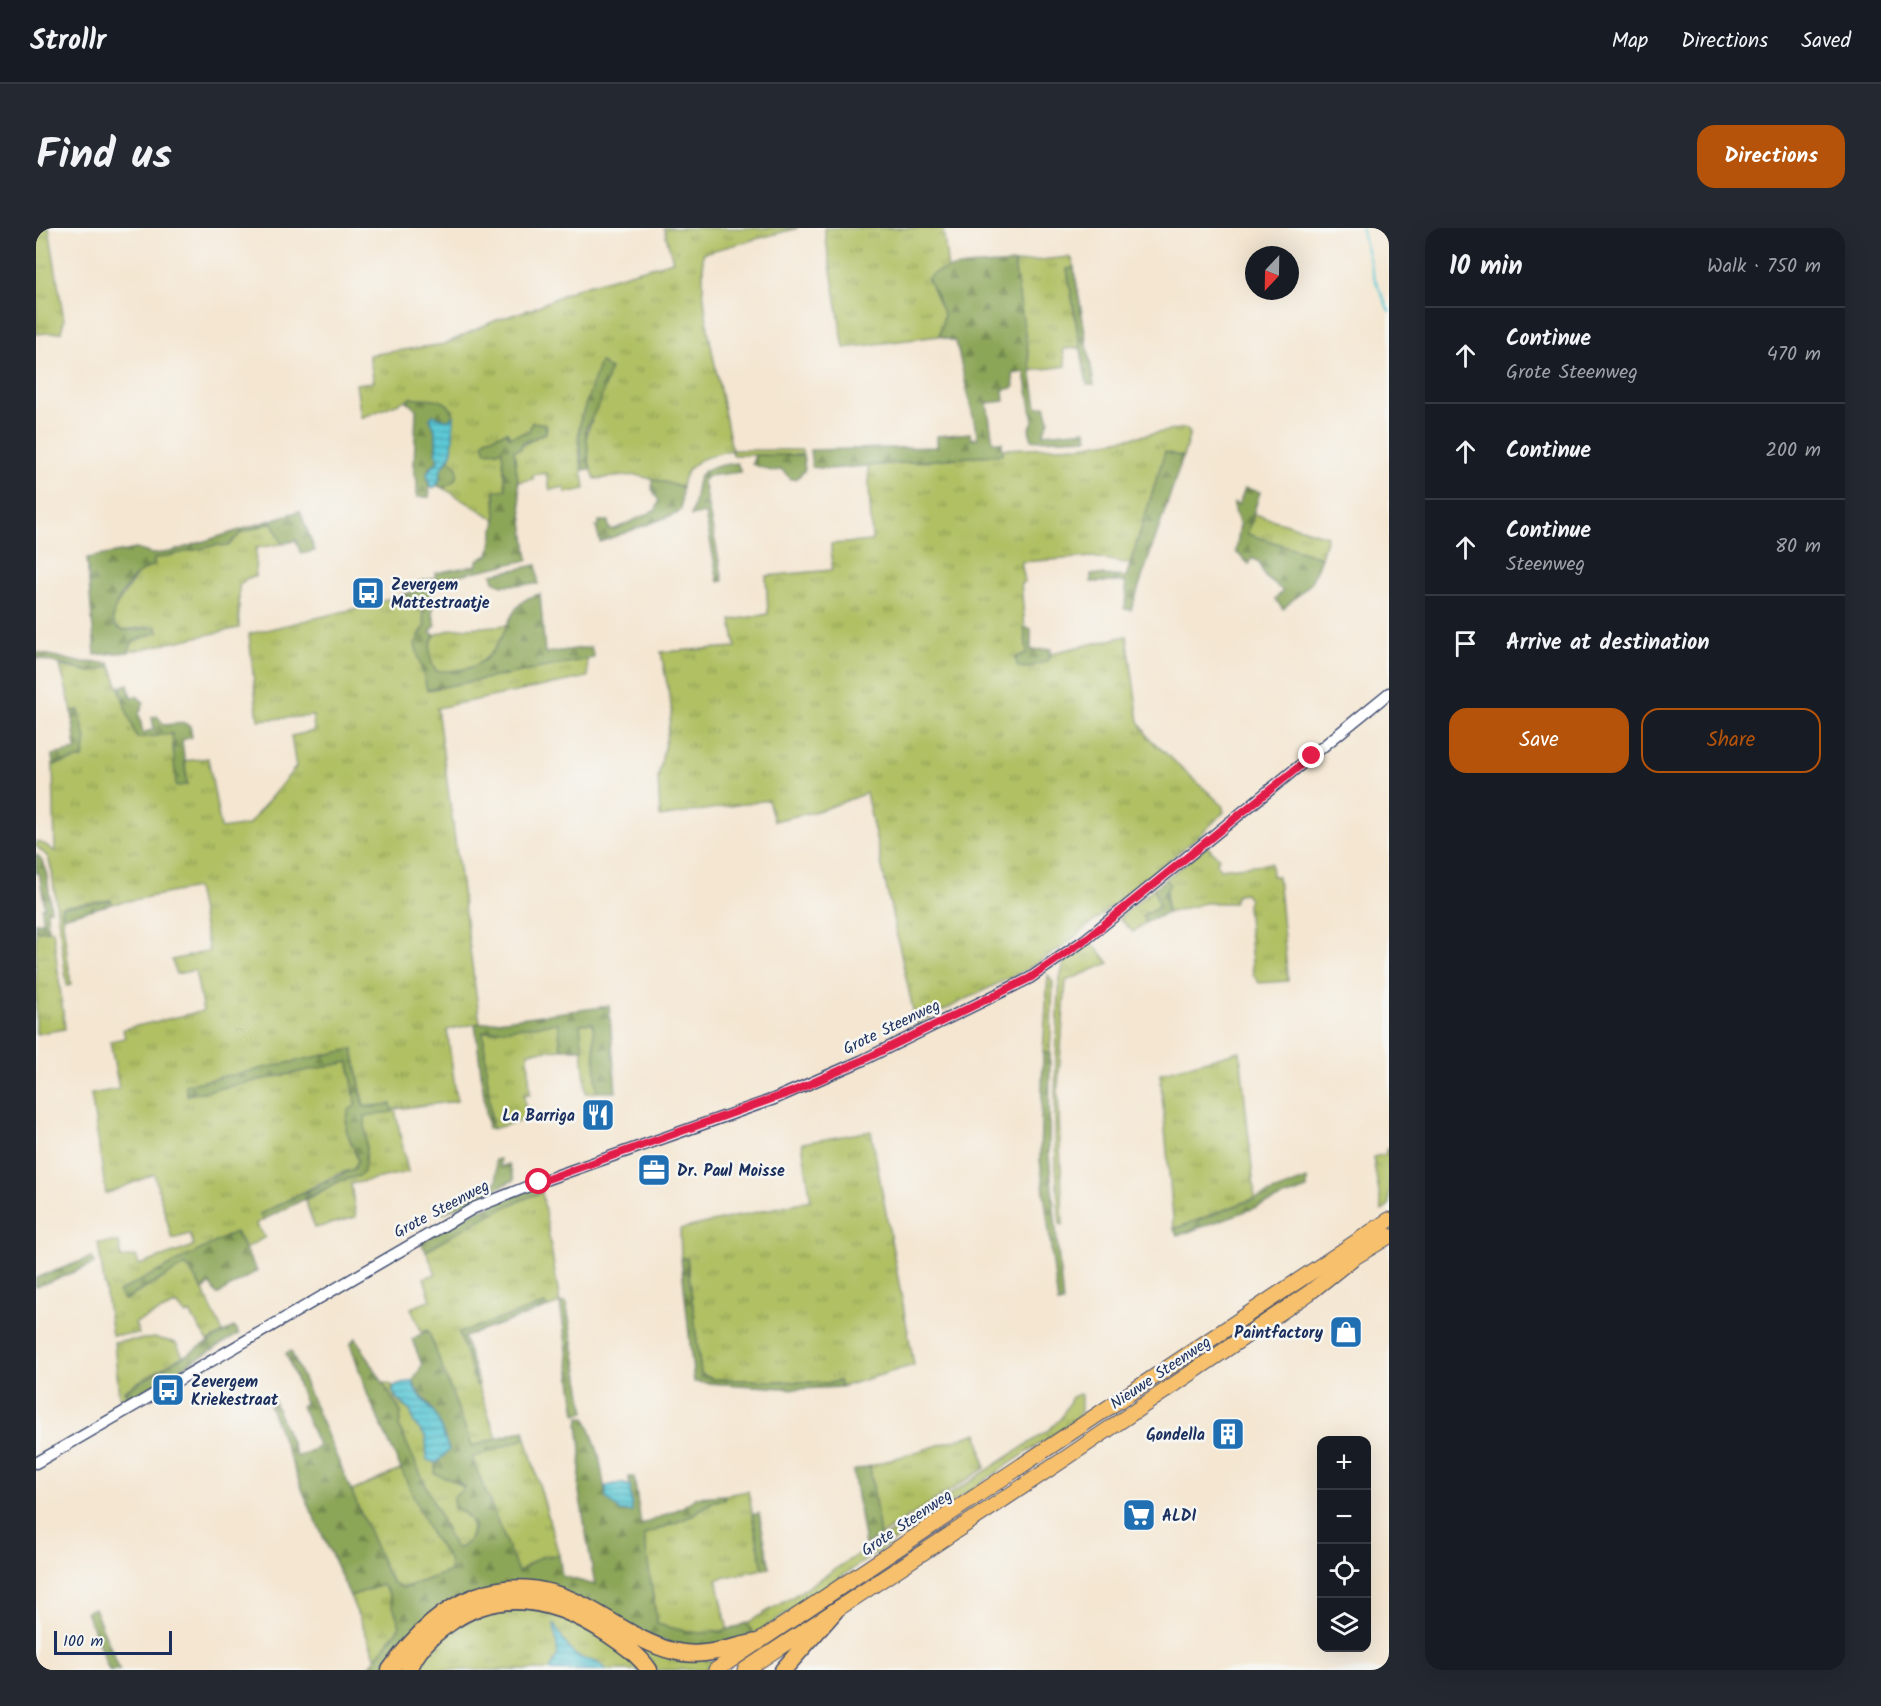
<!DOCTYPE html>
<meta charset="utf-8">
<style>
:root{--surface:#171b24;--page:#242831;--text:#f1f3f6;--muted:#9ea1a6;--line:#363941;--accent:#b45309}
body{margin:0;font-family:Kalam,sans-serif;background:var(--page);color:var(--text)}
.controls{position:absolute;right:18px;bottom:18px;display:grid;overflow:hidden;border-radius:12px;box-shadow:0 6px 24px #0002}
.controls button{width:54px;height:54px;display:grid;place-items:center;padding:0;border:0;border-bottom:2px solid var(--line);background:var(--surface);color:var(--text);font:30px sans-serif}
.compass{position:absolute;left:1209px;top:18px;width:54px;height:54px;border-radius:50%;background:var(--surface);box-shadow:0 6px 24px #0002;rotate:202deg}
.scale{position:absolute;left:18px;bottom:15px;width:118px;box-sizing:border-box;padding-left:6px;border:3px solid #1b2f5e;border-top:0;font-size:16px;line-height:21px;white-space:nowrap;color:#1b2f5e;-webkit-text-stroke:4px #f6f6f2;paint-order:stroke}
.stop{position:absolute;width:18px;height:18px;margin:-14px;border:4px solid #e11d48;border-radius:50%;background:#fff}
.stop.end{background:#e11d48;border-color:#fff;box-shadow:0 2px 6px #0008}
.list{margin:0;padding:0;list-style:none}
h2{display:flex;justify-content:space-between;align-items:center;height:78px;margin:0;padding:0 24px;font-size:26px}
h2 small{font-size:20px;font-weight:400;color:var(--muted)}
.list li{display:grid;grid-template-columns:39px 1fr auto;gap:18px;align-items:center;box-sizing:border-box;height:96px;padding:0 24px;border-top:2px solid var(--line)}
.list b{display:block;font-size:22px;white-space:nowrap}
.list p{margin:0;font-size:20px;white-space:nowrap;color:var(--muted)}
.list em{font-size:20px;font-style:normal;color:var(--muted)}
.actions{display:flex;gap:12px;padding:18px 24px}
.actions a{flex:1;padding:14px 0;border:2px solid var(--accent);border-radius:18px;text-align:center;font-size:21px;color:var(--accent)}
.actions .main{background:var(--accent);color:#fff}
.icon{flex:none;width:33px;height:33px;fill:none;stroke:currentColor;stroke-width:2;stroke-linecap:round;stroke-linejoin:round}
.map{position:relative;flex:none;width:1353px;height:1442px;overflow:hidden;border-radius:18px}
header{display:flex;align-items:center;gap:36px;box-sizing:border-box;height:84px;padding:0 30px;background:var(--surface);border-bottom:2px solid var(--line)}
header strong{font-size:28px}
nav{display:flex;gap:33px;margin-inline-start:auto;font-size:21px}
.intro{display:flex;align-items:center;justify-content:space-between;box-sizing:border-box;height:144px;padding:0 36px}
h1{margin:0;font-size:42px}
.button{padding:15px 27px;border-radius:18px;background:var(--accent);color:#fff;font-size:21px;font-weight:700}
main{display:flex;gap:36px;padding:0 36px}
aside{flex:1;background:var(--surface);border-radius:18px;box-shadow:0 6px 24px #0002}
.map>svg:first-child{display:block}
.grass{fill:url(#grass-tufts);stroke:#667860;stroke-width:1.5}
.forest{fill:url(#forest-firs);stroke:#546a5c;stroke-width:1.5}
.water{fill:url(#water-rules);stroke:#3c7c9a;stroke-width:1.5}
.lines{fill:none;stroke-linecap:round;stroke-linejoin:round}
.stream{stroke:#5dc9d6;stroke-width:2}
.tertiary-casing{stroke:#3c4a6f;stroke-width:13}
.trunk-casing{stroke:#3c4a6f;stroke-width:17}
.motorway-casing{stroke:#3c4a6f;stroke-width:19}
.tertiary{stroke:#fff;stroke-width:10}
.trunk{stroke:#f7c06c;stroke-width:15}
.motorway{stroke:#f7c06c;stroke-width:16}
.route{stroke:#e11d48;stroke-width:8}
.labels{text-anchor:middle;stroke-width:5;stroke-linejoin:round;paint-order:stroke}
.poi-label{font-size:16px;font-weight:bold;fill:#1b2f5e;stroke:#f6f6f2;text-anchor:start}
.street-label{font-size:16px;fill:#1b2f5e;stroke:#f6f6f2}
</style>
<header>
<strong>Strollr</strong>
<nav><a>Map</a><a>Directions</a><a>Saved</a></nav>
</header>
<div class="intro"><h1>Find us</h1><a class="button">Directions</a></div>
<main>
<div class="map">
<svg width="1353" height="1442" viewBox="0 0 1353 1442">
<defs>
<pattern id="grass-tufts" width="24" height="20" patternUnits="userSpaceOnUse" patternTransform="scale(1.5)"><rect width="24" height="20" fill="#b0c063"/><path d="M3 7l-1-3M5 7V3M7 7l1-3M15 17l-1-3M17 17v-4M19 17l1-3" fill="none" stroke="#8e9c55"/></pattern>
<pattern id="forest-firs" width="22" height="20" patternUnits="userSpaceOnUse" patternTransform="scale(1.5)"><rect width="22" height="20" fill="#8ca659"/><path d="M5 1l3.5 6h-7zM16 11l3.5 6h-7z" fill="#72884d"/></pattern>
<pattern id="water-rules" width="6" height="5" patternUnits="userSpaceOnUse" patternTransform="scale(1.5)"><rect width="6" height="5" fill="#5dc9d6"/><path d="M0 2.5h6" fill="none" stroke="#4ca4b1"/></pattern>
</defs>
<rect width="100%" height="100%" fill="#f6f6f2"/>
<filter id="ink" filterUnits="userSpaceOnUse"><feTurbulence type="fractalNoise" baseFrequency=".0167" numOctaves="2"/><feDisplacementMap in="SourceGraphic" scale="12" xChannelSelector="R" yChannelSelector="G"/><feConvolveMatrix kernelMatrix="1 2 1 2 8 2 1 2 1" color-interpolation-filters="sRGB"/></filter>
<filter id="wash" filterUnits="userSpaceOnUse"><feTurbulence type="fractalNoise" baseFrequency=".008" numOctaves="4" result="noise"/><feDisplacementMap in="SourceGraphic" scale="24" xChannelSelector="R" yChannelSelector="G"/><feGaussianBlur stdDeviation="1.35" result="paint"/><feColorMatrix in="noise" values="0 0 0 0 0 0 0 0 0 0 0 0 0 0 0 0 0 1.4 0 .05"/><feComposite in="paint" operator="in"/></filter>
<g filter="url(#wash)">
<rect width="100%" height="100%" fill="#f4e6d1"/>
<g class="grass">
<path d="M0,0h13l15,92 -3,12 -25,2z"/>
<path d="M628,0h134l-95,25v36l5,41 24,120h70l1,5h-70l-2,-5c-23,6 -46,10 -49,37l-46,-12 -41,4c-7,-16 -13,-44 -3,-58l-8,-7c-12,20 -1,53 1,75l-19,4 -2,-6 -14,3 -4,-17 -13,2v4l-15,3 -4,-32 32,-18 1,-6c-14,3 -24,8 -37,11l-3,-5 -21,7 6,13 10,-2 4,39 -11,3 1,28 -53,-32 14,-11v-11l-8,-7 3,-6 1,-43 -42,-12 -50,20 -5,-34 18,-2 -5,-27 76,-11 49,-23 40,-13 46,-21 93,-26z"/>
<path d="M788,0h119l5,42 -12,2 -8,7 16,36 -5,21 -95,12z"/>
<path d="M1032,29l4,2 2,9 -7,1 13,79 -17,1 3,17 -36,5 -16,-108z"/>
<path d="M1149,200l5,5 -7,24 -18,-4 -35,111 -37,-7 -72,5 4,20 -4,1 6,70 21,8 4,-8 75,-17 12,85 9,16 74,68 2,7 -24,23 -139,113 -34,21 -111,55 -50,-231 -41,16 -51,12 -6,-21 -108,17 -2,-40 14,-66 -11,-59 75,-5 -5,-27 37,-6 -2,-38 66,-6 -1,-26 41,-3 -4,-75 135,-12v-5l79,-3z"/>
<path d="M1218,286l73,22 -6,21 -74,-23z"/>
<path d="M237,294l9,22 -26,4 -1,29 -8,1 -8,8v42l-111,24 5,-11 25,-9 -9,-5 -28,3 -7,-5 -2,-13 26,-39 16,-8v-6l62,-14 12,1 13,-13z"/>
<path d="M368,366l18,16 3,16 -7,11 9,53 160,-31 1,18 -151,31 43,315 -33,7 10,71 -62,8 13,63 -57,12 5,33 -41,11 -10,-28 37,-20 17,-4 4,-4 3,-22 -1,-35 26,-11 -27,3 -11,-58 -166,46 162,-34 7,45c-18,23 -4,30 2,55l-4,8 -16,5 -78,40 3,6 -7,4 9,13 -20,12 -9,-17 -111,68 62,-36 16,26 20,43 -15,9 -18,-29 -4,2 -9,-11 -42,19 4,11 -27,1 -14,-92 21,-1 2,16 15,-2 3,9 55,-19 -4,-12 -18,5 -18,-65 -48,20 -15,-100 28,-5 -9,-48 15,-3 -2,-9 80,-18 -8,-41 -19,4 -4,-14 37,-9 -13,-63 -84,16 -2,-4 -49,7 10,78 -4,1 -15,-114 -4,-15 -12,-11v-5l10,4 9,7 -2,-87 30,-7 -5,-48 -6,1 -12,-45 31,6 20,-6 26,72 35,-4 15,51 -2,-24 23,-3 13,71 27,-4 48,-58 -5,-31 23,-5 -1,-15 -55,4 -9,-86 113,-27z"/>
<path d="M472,397c-11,31 -38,53 -72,46l-6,-9v-20l5,-7 17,-6z"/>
<path d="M1171,618l12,12 -3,5 4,6 51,-6 1,13h6l10,105 -29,2 -6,-8 -6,-70 2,-5 -4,-7 -8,1 -4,9h-28l-38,10 -1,-34z"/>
<path d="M1118,660l5,19 -17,9 4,6 -13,10 -14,-14z"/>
<path d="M17,702l12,99 -29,5v-103z"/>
<path d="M1054,712l19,23 -43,18 -8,106 5,138 -3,-1c-8,-82 -5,-163 0,-245l4,-17z"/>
<path d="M1012,747l5,7 -3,71h-7z"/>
<path d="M522,795l3,26 -33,3 2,42h-6l1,14h5l1,10 -39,11 -9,-97z"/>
<path d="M557,795l4,69 -11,1 -6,-69z"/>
<path d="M1204,823l15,147 -81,31 -14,-156z"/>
<path d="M835,903l43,234 -73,22 -2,-6 -9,2 -117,-4 -12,-5 -14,-116h-6l-1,-29 131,-29 -9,-57z"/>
<path d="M1350,920h3v58l-7,5 -9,-54 13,-3z"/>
<path d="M506,964l18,111 -14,5 -1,-4 -86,29 38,105 -25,8 -44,-116 -6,3 -11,-25 20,-8 -7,-22 12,-4 -10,-23c38,-24 74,-44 116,-59z"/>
<path d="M120,1110l20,5 7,13 -59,34 4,10h-5l-4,-4 -5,-54z"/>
<path d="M346,1154l12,4 -2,3 4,10 15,13 3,11 12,14 2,23 8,3 -1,5 29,20 -5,22 13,11c0,12 -1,21 -12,27l-6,-1 -55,-120 2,-14z"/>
<path d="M1043,1166l2,1v17l-6,8 -321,215 -7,-12 47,-27 255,-166 12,-12 11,-21z"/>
<path d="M942,1205l7,35 -105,68 -10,-70z"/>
<path d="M490,1210l33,117 -19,2 -22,15 -47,-114z"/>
<path d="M366,1241l28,64 19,27 2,11 -48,17 -10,-5 -5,-8 -38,-83z"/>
<path d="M712,1263l15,78 -46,10 11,52c-26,6 -46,0 -71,-7l-13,-89 43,-17 27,-17 11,-1 -1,-5z"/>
<path d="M346,1357l6,7 13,34 -25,32 -26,-62z"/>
<path d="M476,1365c67,3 84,34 140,56 20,8 44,5 63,13l-12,8h-47c-8,-20 -31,-31 -48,-42 -19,-11 -37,-23 -58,-28 -61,-16 -118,18 -147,70h-9c30,-42 66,-71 118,-77z"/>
<path d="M468,1380c12,0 26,-1 38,2 35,8 74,34 98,60h-222c19,-35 48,-53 86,-62z"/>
</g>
<g class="forest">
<path d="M978,35l23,144 8,-1 4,14 -6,14 43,-4 2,8 -56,2 -3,-10 4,-9 -8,-49 -12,2 1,14 -11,2 1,11 -17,2 6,39h9l1,12 -173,15 -18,-2 -2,-17 127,-3v-11l33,-3 1,6 7,-1 -22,-96 -17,-6 5,-21 -16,-36c7,-15 69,-14 86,-16z"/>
<path d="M1038,40l20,117h-7l-20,-116z"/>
<path d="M564,134l10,7 -10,33 -14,27 4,40 -7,1 -4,-32 1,-17z"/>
<path d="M375,170c16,0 39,-2 43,18l-6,4 -15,-4 -3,3c12,20 3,24 8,42 -2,2 -5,4 -8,6 -6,8 2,20 -1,30h-12v-16l-3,-11 2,-61 -9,-8z"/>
<path d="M496,194l13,2 1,9 -24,10 -1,6 -7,1 14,110 -110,24 -1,-2 18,-4v-5l42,-8v-5l12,-5 7,-35 -1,-29 11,-2 -4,-39 -16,2 -3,-8 3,-5 21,-7 3,5 19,-6z"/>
<path d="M1129,224l18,5 -52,153 -7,-1 3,-11 -2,-16h-34v-8l35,3z"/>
<path d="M719,227h48l2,15 -9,9h-5l-9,-9 -11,1 -19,-7z"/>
<path d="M413,231c15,12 9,22 -6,29l-5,-2 2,-17z"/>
<path d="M701,235l4,9 -33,4 -5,5 20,100 -5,1 -13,-69 -14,3c11,-40 -4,-47 46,-53z"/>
<path d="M617,251l29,8 -1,22 -3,4 -78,29 -4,-15 3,-1v-5h9l1,8h6l41,-19 3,-9 -7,-12z"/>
<path d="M1209,260l15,4 -13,42 74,23 -10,26 -28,26 -8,-10 8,-8 -18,-14 -6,-15 -7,-4 -3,6 -13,-12 4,-28 -6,-13v-8l5,1z"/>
<path d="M264,283l15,40 -14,3 -5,-14 -14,4 -9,-22 -32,11 -13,13 -12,-1 -62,14v6c-5,3 -12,5 -16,9 -10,8 -38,47 -18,55 10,4 26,-2 37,-2l1,5 -25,9 -5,11 -33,3 -8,-97 49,-9 16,5 18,-2z"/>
<path d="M501,337l1,19 -36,1 -8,-4 -2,-7z"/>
<path d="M389,361l11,11 -4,12 4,13 -6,7 5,3c-7,9 -6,26 1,36 8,1 15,0 23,-1 56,-9 37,-68 81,-76l5,59 46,-6 3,11 -167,32 -12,-46 10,-18 -3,-16 -18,-16z"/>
<path d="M988,399l7,2v21l20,-1 -3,12 -21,7 -9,-1 -3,-9 12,-5z"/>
<path d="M0,424l42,10 31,1 2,3 -20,6 -55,-14z"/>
<path d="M92,456l3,13 6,-1 7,7 -5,11 4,19 11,-4 -2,-12 5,-1 7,9 20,-2 6,3 2,11 -10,3 5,45 -11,1 -4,-52 -35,4 -12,-31 -5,-20z"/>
<path d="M43,482l7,29 -3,19 -30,7 -1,-10 24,-5 -4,-39z"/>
<path d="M0,626c14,10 12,40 15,56h-4l1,20 -12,1v-9h7l-1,-14 3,-1 -6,-34h-3z"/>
<path d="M1130,651l4,5 -5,9 2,20 -21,9 -4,-6 17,-9 -5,-19z"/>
<path d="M75,672l1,4 -50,13 -1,-10z"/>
<path d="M573,778l7,86h-19l-4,-69 -13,1 3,25h-22l-3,-26 -75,9 9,97h-4l-13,-105z"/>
<path d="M317,821l11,58 27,-3 2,8 -28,4 1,34 -2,22 -5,4 -17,4 -79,40 -3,-6 94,-45 4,-9 -12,-30 2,-19 8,-6 -7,-43 -162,33 -2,-10z"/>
<path d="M1007,825h7l-1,102 14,148 -5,1 -18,-144z"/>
<path d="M464,931v8l9,-3 5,16 -72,34 -4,-7 59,-26 -2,-21z"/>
<path d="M1271,951v10l-130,47 -3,-7z"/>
<path d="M505,958l1,6c-42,15 -78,35 -116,59l-6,-9 44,-26z"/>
<path d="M199,1004l22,39 -40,24 -7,-10 -7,5 -17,-25 -62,35 -6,-8z"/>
<path d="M56,1029l2,7 -58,23v-9z"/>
<path d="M645,1030h6l14,116 12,5 117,4 9,-2 2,6 -43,2 -104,-7z"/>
<path d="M530,1074l19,110 -9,2 -16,-111z"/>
<path d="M509,1076l1,4 -82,29 15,47 -3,1 -17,-52z"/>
<path d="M198,1099l5,7 -111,66 -4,-9z"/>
<path d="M392,1102l44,116 52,-16 2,8 -54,20 46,114 22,-15 19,-2 3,21 33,9 -16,-93 2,-43 -3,-24 2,-8h6l13,38 6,36 26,21 -2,-35h5l7,48 40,-17 16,-11 27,-2 1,5 -11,1 -27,17 -43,17 13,89c37,11 54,13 90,-1l7,12 -51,13 -32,-4 -149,-60 -138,86h-17l33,-44 -12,-34 -6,-7 -32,11 -44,-97 -38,-97 5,-3 24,58 22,-10 -18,-41 4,-3 -19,-50 5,-2 97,225 5,7 10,5 48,-17 -2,-11 -19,-27 -62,-137 -18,-52 6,-6 45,75 -2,14 55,120 6,1c19,-11 15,-34 -6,-40l-1,-10 11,-10 -5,-5 -24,-9 1,-11 12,-13c-5,-17 -11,-35 -22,-49 -6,-8 -10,-10 -13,-20l9,-16 -10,-26z"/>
<path d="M834,1238l10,70 -15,9 -12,-74z"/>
<path d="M723,1285l11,55 -7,1 -11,-54z"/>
<path d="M58,1380l26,62h-11l-23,-58z"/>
</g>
<g class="water">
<path d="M397,187l15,5 6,-4 -2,37 -11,16 -2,13 -5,6 -4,-1 -3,-15 11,-11c-5,-18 3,-22 -8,-42z"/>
<path d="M377,1153l2,9 21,25 13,35 -13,13 -9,-3 -1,-23 -12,-14 -3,-11 -18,-19 1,-7z"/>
<path d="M585,1255l9,3 2,26 -12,-1 -14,-13v-12z"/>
<path d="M518,1397c8,10 12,24 23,31 12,7 18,1 30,14h-57l8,-16z"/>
</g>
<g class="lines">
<path class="stream" d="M1325,0l13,49 15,34"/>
</g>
</g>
<g filter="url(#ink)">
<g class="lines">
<defs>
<path id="tertiary" d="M0,1235l438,-255 65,-26 235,-83 87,-38 169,-83 56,-39 303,-246"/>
<g id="trunk">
<path d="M680,1442l673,-450"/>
<path d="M709,1442l324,-214 240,-163 44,-35 36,-22"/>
</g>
<g id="motorway">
<path d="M354,1442c49,-70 116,-107 198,-62 28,15 53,35 85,43 29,8 57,-4 85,-9"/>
<path d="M373,1442c7,-18 22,-34 38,-45 53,-40 110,-25 161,9 16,11 30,20 41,36"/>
<path d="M747,1442l52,-59"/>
</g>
</defs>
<use href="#tertiary" class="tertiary-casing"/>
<use href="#trunk" class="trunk-casing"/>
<use href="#motorway" class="motorway-casing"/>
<use href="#tertiary" class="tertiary"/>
<use href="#trunk" class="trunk"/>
<use href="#motorway" class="motorway"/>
</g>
</g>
<g class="lines" filter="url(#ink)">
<path class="route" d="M503,954l255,-91 67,-30 169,-83 56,-39 226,-183"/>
</g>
<defs>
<symbol id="bus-square" viewBox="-11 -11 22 22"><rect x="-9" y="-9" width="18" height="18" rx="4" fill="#1f6fb2" stroke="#f6f6f2"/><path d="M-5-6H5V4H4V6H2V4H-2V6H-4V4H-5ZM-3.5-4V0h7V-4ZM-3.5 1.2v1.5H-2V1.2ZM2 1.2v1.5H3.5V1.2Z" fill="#fff"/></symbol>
<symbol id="restaurant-square" viewBox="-11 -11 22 22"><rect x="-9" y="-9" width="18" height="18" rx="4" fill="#1f6fb2" stroke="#f6f6f2"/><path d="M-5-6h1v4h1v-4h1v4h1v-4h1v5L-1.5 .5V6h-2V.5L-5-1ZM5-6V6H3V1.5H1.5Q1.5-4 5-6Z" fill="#fff"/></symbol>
<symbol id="office-square" viewBox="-11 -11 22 22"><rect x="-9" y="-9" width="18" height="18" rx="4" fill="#1f6fb2" stroke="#f6f6f2"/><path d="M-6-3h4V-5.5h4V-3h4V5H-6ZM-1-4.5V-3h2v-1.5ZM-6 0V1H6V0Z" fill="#fff"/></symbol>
<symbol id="shop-square" viewBox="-11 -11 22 22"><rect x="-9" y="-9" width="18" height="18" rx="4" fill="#1f6fb2" stroke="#f6f6f2"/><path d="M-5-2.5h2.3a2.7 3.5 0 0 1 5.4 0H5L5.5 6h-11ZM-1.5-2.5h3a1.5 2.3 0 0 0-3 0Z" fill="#fff"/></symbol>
<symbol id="building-square" viewBox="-11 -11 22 22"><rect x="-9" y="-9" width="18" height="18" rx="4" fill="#1f6fb2" stroke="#f6f6f2"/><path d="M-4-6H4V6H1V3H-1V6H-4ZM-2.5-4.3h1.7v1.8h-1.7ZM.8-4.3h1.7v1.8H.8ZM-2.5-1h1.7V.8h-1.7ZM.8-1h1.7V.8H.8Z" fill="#fff"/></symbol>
<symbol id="supermarket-square" viewBox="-11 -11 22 22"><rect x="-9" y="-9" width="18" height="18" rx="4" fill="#1f6fb2" stroke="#f6f6f2"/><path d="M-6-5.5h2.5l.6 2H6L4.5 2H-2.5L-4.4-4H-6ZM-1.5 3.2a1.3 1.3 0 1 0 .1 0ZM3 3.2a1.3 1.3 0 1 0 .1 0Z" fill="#fff"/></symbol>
</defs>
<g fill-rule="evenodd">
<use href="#bus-square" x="313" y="346" width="38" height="38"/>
<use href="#restaurant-square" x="543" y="868" width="38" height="38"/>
<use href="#office-square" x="599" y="923" width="38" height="38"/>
<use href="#shop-square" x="1291" y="1085" width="38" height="38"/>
<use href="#bus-square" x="113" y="1143" width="38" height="38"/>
<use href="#building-square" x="1173" y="1187" width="38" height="38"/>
<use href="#supermarket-square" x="1084" y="1268" width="38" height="38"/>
</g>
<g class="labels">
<g class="poi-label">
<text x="355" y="362">Zevergem<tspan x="355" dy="18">Mattestraatje</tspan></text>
<text x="539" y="893" text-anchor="end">La Barriga</text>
<text x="641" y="948">Dr. Paul Moisse</text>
<text x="1287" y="1110" text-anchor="end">Paintfactory</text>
<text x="155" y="1159">Zevergem<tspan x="155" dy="18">Kriekestraat</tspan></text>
<text x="1169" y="1212" text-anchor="end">Gondella</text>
<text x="1126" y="1293">ALDI</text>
</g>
<g class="street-label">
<text transform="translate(855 798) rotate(-26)" y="6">Grote Steenweg</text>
<text transform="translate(405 980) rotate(-28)" y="6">Grote Steenweg</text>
<text transform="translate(1124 1144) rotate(-34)" y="6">Nieuwe Steenweg</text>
<text transform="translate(870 1294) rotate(-34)" y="6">Grote Steenweg</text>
</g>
</g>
</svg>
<div class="controls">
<button>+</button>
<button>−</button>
<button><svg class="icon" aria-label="locate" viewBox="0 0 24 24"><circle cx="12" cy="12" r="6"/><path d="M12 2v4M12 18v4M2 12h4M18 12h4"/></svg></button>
<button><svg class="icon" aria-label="layers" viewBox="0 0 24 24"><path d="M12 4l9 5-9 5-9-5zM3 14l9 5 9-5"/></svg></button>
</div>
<svg class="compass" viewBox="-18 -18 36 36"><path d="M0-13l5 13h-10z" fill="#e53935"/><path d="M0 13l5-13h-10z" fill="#9ea1a6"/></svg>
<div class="scale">100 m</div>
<div class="stop" style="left:503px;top:954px"></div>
<div class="stop end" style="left:1276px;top:528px"></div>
</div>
<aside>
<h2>10 min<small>Walk · 750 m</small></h2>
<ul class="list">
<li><svg class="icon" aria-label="ahead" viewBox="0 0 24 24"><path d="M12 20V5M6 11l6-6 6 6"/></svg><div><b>Continue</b><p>Grote Steenweg</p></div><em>470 m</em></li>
<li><svg class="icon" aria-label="ahead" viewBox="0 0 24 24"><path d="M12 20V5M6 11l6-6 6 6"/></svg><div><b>Continue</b></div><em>200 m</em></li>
<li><svg class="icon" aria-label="ahead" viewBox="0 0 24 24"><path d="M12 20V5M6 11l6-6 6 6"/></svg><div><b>Continue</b><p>Steenweg</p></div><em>80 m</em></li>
<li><svg class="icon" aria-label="arrive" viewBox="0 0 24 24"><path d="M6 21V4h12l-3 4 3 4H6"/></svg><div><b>Arrive at destination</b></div></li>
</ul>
<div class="actions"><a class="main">Save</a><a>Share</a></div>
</aside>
</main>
